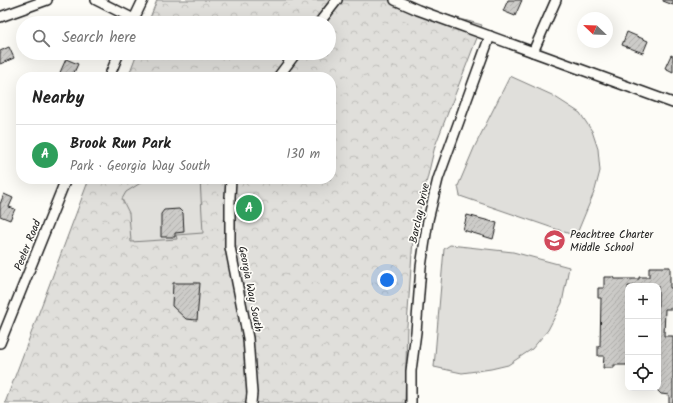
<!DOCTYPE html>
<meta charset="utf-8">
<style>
:root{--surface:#fff;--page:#f6f6f6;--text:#222;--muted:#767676;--line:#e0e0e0;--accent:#d1495b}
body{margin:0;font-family:Kalam,sans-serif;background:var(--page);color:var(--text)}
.controls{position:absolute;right:12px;bottom:12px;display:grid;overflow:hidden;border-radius:8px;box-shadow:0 4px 16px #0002}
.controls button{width:36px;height:36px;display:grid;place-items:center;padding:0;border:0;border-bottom:1px solid var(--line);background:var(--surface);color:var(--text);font:20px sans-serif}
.compass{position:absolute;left:577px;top:12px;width:36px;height:36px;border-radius:50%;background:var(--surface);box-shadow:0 4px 16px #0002;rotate:293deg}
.you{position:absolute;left:387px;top:280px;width:14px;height:14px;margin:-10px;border:3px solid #fff;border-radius:50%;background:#1a73e8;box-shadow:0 0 0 6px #1a73e833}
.badge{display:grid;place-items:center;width:26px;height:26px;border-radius:50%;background:var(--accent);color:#fff;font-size:13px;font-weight:700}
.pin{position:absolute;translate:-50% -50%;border:2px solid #fff;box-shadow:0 1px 4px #0006}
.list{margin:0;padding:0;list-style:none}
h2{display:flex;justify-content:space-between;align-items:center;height:52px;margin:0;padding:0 16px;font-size:17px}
h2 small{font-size:13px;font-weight:400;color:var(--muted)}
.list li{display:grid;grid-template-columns:26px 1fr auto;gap:12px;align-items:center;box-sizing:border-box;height:60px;padding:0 16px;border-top:1px solid var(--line)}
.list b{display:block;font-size:15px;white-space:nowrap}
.list p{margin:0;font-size:13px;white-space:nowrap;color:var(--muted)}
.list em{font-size:13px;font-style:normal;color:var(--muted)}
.icon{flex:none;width:22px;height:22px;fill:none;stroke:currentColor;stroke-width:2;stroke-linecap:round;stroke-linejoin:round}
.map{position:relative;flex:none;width:673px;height:403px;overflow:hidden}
.search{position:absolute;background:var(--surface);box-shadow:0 4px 16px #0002;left:16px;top:16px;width:320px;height:44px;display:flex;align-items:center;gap:10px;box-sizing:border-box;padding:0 14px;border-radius:22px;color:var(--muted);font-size:15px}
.panel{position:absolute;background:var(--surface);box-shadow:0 4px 16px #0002;left:16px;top:72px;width:320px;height:112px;border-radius:16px}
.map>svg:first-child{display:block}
.park{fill:url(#park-crowns);stroke:#7e7e7c}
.garden{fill:#e0dfdb;stroke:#7e7e7c}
.building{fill:url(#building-hatch);stroke:#1c1c1c}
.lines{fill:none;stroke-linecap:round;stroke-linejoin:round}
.minor-casing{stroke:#1c1c1c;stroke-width:12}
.minor{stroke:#fdfcf7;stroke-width:9}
.labels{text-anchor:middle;stroke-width:3.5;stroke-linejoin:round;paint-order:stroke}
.street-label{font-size:11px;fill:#1c1c1c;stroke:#fdfcf7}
.poi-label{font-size:11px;fill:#1c1c1c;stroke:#fdfcf7;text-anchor:start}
</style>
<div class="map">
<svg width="673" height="403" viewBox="0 0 673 403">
<defs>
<pattern id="park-crowns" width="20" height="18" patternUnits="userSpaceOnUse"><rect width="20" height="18" fill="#e0dfdb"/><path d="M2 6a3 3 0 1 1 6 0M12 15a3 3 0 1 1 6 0" fill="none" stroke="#c0bfbb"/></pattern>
<pattern id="building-hatch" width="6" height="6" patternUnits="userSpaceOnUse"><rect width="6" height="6" fill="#cccbc8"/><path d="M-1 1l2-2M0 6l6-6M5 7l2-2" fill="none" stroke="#afaeab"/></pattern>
</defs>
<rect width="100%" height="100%" fill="#fdfcf7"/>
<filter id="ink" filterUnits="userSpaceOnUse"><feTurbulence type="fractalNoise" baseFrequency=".025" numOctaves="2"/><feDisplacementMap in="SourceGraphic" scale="8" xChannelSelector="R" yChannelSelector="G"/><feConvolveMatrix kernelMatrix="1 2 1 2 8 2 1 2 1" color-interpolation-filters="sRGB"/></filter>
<g filter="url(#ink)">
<path class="park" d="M157,0h236l89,25 -47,121 -22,92 -6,88 -2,77h-400l84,-224h242v-102h-203l9,-24h192v-30h-181z"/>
<g class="garden">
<path d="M510,76l42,19 28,18 12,18 6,18 2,22 -5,19 -19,46 -116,-40 -2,-10 16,-38z"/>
<path d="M147,179h53l3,54 -27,2 1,4 -46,3 -2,-29 -7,-14 4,-7z"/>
<path d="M450,245l63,7 56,15 -7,36 -14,27 -16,19 -24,16 -17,4 -29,4 -28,-6 10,-118z"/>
</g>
<g class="building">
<path d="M508,0h14l-7,16 -12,-5z"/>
<path d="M663,0h10v5l-10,-4z"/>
<path d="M627,32l21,9 -5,12 -21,-8z"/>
<path d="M9,47l5,11 -14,6v-13z"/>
<path d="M671,55l2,1v16l-8,-4z"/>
<path d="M66,59l12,5 -6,13h-14z"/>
<path d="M4,194l9,4 -4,9 6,2 -5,11 -10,-4v-12z"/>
<path d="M179,209l4,4 1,19 -9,1v4h-14v-23l3,-4z"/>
<path d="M467,215l30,8 -4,16 -30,-9z"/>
<path d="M649,267h21v21h3v21h-8l-1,27h9v67h-4v-8l-8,-1 -6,-6h3v-102h-30v79h-14v3h-11l1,-12h-6v-10h2l1,-48h-3v-10h6v-11h10l1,2h24v-2h10z"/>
<path d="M173,283h27l-3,37 -11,-1 -14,-13z"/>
</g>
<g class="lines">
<defs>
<g id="minor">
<path d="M96,0l38,19"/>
<path d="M395,0l23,10 255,93"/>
<path d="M0,17l47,-17"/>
<path d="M132,23l11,-23"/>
<path d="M319,23l18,-23"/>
<path d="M533,52l23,-52"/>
<path d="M109,77l10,-24"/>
<path d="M278,77l18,-24"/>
<path d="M231,179l-1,18v50l18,91 4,55 -1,10"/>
<path d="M0,343l66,-164"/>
<path d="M411,403v-32l5,-39 5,-65 7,-47 10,-41 52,-143"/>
</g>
</defs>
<use href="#minor" class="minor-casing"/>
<use href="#minor" class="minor"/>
</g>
</g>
<defs>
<symbol id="school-disc" viewBox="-11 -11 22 22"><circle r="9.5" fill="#d1495b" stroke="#fdfcf7"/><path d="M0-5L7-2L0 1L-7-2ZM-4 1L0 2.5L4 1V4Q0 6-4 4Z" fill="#fff"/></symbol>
</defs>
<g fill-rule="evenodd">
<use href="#school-disc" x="542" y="228" width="25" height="25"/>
</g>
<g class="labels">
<g class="street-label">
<text transform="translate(419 213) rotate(-78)" y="4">Barclay Drive</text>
<text transform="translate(27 245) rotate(-68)" y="4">Peeler Road</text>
<text transform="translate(251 289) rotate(79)" y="4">Georgia Way South</text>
</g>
<g class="poi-label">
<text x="570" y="238">Peachtree Charter<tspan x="570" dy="13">Middle School</tspan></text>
</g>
</g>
</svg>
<div class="controls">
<button>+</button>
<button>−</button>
<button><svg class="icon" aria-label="locate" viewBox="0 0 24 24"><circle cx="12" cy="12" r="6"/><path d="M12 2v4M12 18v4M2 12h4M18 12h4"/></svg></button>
</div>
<svg class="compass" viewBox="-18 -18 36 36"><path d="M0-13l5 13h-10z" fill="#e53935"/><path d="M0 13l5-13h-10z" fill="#767676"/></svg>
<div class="you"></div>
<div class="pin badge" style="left:249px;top:208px;background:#2e9e5b">A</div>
<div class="search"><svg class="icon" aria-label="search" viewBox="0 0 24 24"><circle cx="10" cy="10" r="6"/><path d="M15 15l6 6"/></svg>Search here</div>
<section class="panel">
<h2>Nearby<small></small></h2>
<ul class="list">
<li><span class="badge" style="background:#2e9e5b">A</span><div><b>Brook Run Park</b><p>Park · Georgia Way South</p></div><em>130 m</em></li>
</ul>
</section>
</div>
